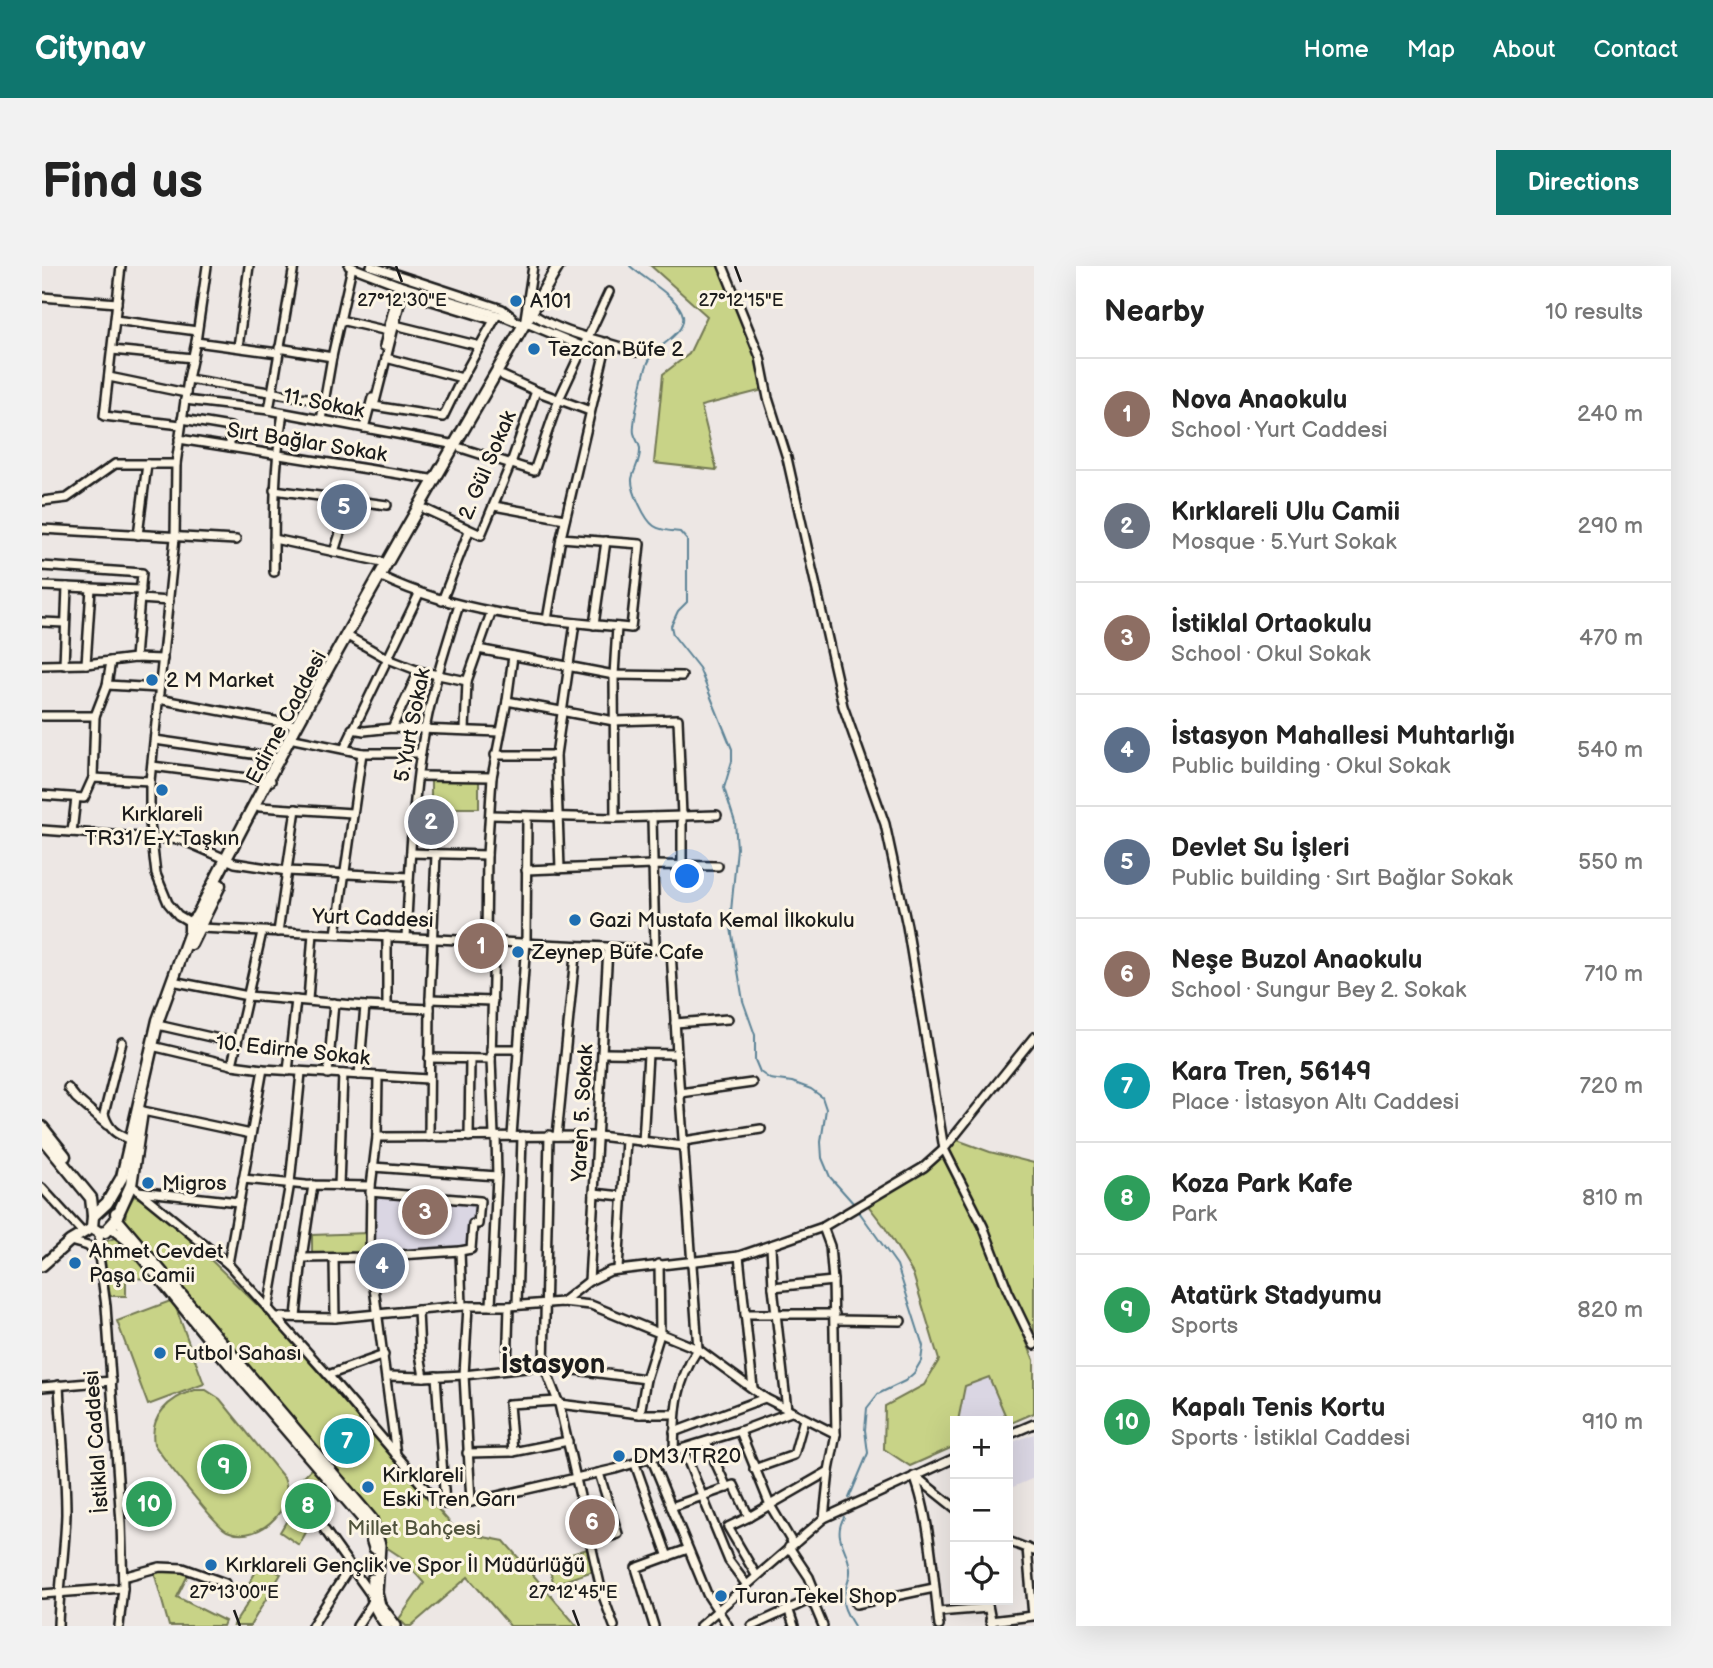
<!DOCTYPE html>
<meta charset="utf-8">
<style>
:root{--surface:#fff;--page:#f2f2f2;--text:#222;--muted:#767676;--line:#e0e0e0;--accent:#0f766e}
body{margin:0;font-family:"Balsamiq Sans",sans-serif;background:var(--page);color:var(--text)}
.controls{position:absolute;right:21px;bottom:21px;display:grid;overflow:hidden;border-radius:0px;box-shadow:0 7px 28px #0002}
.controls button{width:63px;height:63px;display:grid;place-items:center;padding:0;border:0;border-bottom:2px solid var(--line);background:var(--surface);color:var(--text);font:35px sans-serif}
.you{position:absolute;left:646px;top:611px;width:24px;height:24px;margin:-18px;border:5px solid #fff;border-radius:50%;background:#1a73e8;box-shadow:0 0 0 10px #1a73e833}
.badge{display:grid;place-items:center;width:46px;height:46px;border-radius:50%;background:var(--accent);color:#fff;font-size:23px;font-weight:700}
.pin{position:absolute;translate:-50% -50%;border:4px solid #fff;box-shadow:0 2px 7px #0006}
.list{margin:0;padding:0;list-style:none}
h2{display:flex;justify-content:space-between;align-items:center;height:91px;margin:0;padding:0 28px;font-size:30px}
h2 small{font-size:23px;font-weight:400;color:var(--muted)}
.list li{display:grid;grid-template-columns:46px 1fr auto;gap:21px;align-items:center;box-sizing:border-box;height:112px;padding:0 28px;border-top:2px solid var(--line)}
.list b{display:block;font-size:26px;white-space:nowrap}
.list p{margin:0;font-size:23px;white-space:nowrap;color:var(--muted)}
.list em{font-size:23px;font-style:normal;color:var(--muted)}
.icon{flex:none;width:38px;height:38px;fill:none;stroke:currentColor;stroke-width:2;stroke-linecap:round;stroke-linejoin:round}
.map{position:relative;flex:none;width:992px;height:1360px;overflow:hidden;border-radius:0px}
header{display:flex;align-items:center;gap:42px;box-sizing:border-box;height:98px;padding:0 35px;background:var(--accent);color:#fff}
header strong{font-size:33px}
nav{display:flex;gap:38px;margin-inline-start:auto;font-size:24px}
.intro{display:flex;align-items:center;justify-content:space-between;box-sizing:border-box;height:168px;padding:0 42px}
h1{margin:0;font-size:49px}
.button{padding:18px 32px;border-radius:0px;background:var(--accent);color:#fff;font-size:24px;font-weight:700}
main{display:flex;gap:42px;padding:0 42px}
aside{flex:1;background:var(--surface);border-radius:0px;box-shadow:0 7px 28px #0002}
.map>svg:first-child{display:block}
.built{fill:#dad6e3}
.green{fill:#c8d387;stroke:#727852;stroke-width:2}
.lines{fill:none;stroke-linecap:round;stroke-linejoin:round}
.stream{stroke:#5c8396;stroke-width:2}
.minor-casing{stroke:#1c1c1c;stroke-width:12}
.major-casing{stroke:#1c1c1c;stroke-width:14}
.highway-casing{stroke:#1c1c1c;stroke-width:15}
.minor{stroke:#fcf5e5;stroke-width:7}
.major{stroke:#fcf5e5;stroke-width:9}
.highway{stroke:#fcf5e5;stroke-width:10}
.ticks{fill:none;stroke:#1c1c1c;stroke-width:2.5}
.poi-dot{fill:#1f6fb2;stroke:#fcf5e5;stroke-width:2.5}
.labels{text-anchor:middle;stroke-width:6;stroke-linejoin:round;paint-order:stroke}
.poi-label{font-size:21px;fill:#1c1c1c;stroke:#fcf5e5;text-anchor:start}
.street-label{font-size:21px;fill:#1c1c1c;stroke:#fcf5e5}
.park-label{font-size:21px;fill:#50533c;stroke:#fcf5e5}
.district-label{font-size:28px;font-weight:bold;fill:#1c1c1c;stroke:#fcf5e5}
.ticks-label{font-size:18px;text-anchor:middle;fill:#1c1c1c;stroke:#fcf5e5;stroke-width:6;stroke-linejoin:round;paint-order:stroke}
</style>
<header>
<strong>Citynav</strong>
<nav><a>Home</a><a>Map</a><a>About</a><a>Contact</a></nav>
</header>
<div class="intro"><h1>Find us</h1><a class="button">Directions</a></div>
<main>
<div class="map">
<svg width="992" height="1360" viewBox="0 0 992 1360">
<rect width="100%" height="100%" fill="#ede7e4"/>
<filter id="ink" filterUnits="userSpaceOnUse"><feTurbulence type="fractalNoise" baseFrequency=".0143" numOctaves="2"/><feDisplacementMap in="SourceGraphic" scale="14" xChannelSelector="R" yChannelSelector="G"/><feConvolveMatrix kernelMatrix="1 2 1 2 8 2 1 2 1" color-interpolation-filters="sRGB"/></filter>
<g filter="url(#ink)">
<g class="built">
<path d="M329,927l109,8 -2,23 -5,1 -2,24 -101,2z"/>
<path d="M947,1110l20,48 -1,-3h-50l7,-35z"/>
<path d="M992,1168v44l-26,11v-45z"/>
</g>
<g class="green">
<path d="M609,0h68l37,90 7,34 -62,16 16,64 -63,-7 9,-89 26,-20 18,-38z"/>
<path d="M389,514l48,1v27h-48z"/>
<path d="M915,874l33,12 44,11v176l-86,-188z"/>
<path d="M900,890l37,71 55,133v53l-25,11 -20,-47 -24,9 -7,35h-3v25l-45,20 -26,-17 1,-43 39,-21 15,-25 -26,-86 -29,-48 -17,-22 63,-36z"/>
<path d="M92,930l7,3 44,36 86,83 187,214 46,9 73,85h-67l-42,-49 -57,49h-5l-7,-7 25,-36 -23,-26 -15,-10 -3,-14 -10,-18 -238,-282 -10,-13 1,-10z"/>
<path d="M325,967v21l-55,2v-21z"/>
<path d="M75,971l35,42 -26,-1v18h-16l-7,-49 4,-6z"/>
<path d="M131,1034l31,84 -56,21 -31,-84z"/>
<path d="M153,1124h11l14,9 64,79c6,15 2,28 -9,40 -12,13 -31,21 -48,13 -10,-4 -65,-74 -73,-87 -5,-28 15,-46 41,-54z"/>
<path d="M273,1199l17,20 -33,60 -19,-13 25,-42 -7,-8z"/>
<path d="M113,1220l4,34 -15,1 -4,-33z"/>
<path d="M545,1283l6,22 -39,13 -7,-22z"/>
<path d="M219,1297l20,11 -31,52h-17l20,-31 -8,-5z"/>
<path d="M123,1304l24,3 -12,24 48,24 -2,5h-54l-15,-54z"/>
</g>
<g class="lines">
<g class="stream">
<path d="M588,0c14,13 50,32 53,50 3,20 -29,28 -36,49 -4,11 -15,59 -13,68 1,5 5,10 6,15 1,12 -6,21 -8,31 -1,11 13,41 22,47 7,5 17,5 26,6l7,8v62l-9,9 -7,15 2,9 26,33 33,81v12l-8,27 11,34 2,26 -7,74 13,79 12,34v25l5,12 10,7 22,3 19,7 11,8 4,12 -5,33 1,16 8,19 24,27"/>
<path d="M807,1232l19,-45 -3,-23 2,-22 11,-14 27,-13 9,-8 7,-12 2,-15 -26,-81 -40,-56"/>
<path d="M802,1251c-12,21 4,31 6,52 1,12 -7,21 -7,32 0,9 7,18 11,25"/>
</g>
<defs>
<g id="minor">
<path d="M79,0l-17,150 77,9"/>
<path d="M307,0l50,19 106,32 19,8 9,-59"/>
<path d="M329,0l131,43 10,8"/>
<path d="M681,0l37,91 8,41 19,60 56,248 42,118 22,102 37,223 39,77 25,65 26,54"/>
<path d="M0,31l75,6"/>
<path d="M494,50c30,19 67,24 100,36"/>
<path d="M73,54l82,11"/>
<path d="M298,54l48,11"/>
<path d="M451,54l-90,-28 -29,114 69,11 19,-39 35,-63"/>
<path d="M353,59l85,21"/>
<path d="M489,59l53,22"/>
<path d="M154,76l82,11"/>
<path d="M342,80l15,-61"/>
<path d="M196,81l11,-81"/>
<path d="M237,82l53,9 -11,63"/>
<path d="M70,84l81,8"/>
<path d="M290,91l20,-90"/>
<path d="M344,92l76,20"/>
<path d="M67,111l77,16"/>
<path d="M146,113l137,22"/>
<path d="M494,125l54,20"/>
<path d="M143,134l84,10 187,35"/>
<path d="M227,144l25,-144"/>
<path d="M140,153l48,8v20"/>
<path d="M322,162l8,-30"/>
<path d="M137,173l251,40"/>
<path d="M419,182l73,23 25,-72 50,-107"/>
<path d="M232,224l113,15"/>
<path d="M0,235l25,-3 48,-34h61"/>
<path d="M452,240l71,13"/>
<path d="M383,243l56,26 30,-72 25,-72 -33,-15"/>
<path d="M0,263l194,11"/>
<path d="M96,269l9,-71"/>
<path d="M232,273l108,23"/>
<path d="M292,286l17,-53"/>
<path d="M0,300l100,7 -7,85"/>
<path d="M232,306c0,-54 0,-106 9,-159"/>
<path d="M342,312c79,37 162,42 247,50l9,-84 -79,-6 46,-196"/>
<path d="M0,320l99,4"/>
<path d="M98,333l29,2"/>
<path d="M400,335l27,-70"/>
<path d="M505,354l14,-82"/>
<path d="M0,356l23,1"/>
<path d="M552,359l12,-84"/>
<path d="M309,372l37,21 31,12 48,10"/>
<path d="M436,383l136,26 68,1"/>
<path d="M69,395l-4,24 52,3"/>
<path d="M44,398l5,-76"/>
<path d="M0,399l44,-1 49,-6 28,1"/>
<path d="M22,399l3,-78"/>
<path d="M116,433l138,26"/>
<path d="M465,435l107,20 64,-2 4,97v50"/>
<path d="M0,450h53l-2,62"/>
<path d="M53,450l12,-31"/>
<path d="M350,462l27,-57"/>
<path d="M310,463l12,2 28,-3 108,4"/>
<path d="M423,464l2,-49 24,-68"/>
<path d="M252,473l68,14h59"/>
<path d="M113,474l124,18"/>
<path d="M302,483l75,-155"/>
<path d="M453,489h61"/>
<path d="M110,500l119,15"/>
<path d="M377,510l73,1"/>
<path d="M0,529l42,3 9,-20 57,3"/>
<path d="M218,541l92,6"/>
<path d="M449,549l124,3 102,-3"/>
<path d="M610,551l3,131"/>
<path d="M573,552l-1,-143 3,-48"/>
<path d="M0,564l140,10 53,23 52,8 122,6"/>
<path d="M30,566l4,-34"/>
<path d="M369,587l76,2"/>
<path d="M518,603l-4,-114 19,-132"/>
<path d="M484,604l126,-5 66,1"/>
<path d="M148,656l-12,-7 -10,-12 -12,-29 -6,-51v-42l25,-243 1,-74 12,-85 8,-37 11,-76"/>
<path d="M158,662l471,22 6,104 -74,-1"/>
<path d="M236,666l18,-123"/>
<path d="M294,668l26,-181"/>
<path d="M364,671c4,-69 6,-140 19,-208 8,-42 21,-83 34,-124"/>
<path d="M444,673l1,-84 5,-78 15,-76 6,-45"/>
<path d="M135,716l71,14 117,10 65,3"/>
<path d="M388,733l63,2"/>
<path d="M266,734l5,-67"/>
<path d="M345,740v-70"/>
<path d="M633,757l53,-4"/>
<path d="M120,760l75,17"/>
<path d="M80,776l-18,72c5,16 12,20 26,26"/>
<path d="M114,781l76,18 31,4 165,10"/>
<path d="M449,783h27"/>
<path d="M387,792l62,1"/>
<path d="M190,799l30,-133"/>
<path d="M246,805l8,-71"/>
<path d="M286,808l6,-71"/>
<path d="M317,809l6,-69"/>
<path d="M336,810l-1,61 -6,49 -1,71 26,198"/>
<path d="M26,822l8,10 31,27"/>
<path d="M638,827l72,-10"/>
<path d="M101,845l108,23"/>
<path d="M507,869l-5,231 15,38 43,189 12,33"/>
<path d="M452,870l-3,-77 3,-119"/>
<path d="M470,870l14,-194 1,-125"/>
<path d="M515,870l19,-190"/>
<path d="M335,871l221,-1 86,10"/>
<path d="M387,871l1,-138 6,-145"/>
<path d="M427,871l1,-78"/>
<path d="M642,875l77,-12"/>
<path d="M601,876l5,-88"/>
<path d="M331,901l124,9"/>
<path d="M201,913l63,6 65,1"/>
<path d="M89,919l97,79 100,111 107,125 10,4 26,-2 144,-33 125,-38 51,-19"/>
<path d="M297,920l4,-112"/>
<path d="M0,922l41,45"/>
<path d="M96,925l100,11"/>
<path d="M328,926l110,9 -2,23h-5l-2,25 -11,2"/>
<path d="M552,927l28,3"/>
<path d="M781,961l7,19 3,35 3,153 -7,37 -5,47"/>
<path d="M58,967l-2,16 8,57 15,217 2,65 -4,38"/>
<path d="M28,975l18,5 10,10"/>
<path d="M729,980l2,41 14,123"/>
<path d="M697,990l14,132"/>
<path d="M260,992l68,-1 90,-6 2,55"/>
<path d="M292,992l1,60"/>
<path d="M186,998l35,-195"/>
<path d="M576,1003l8,-129"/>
<path d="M547,1015l19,-333"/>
<path d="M731,1021l60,-6"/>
<path d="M520,1036l27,-21 21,-10 129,-15 84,-29 101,-60 20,-18 90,-112"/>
<path d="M475,1039l5,-169"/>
<path d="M426,1040l-4,69 7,127"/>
<path d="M449,1040l6,-130 -1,-40"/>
<path d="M226,1043l22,-126 11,-110"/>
<path d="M376,1044l2,44 4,23"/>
<path d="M703,1048h90"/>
<path d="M233,1051l60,1 127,-12h47l53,-4 29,3 107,44 67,49 71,36"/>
<path d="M254,1051l6,-59 11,-73"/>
<path d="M793,1054l66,1"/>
<path d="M465,1104l2,-64"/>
<path d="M286,1109l56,-20"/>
<path d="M345,1110l37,1 40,-2 80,-9 102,13"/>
<path d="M394,1110l9,128"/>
<path d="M0,1121l70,-6"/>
<path d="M517,1138l81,10h34"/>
<path d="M598,1148l6,-35 14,-45 -1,-70"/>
<path d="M698,1165l30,74 23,39"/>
<path d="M632,1166l91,-34"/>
<path d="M966,1169l26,-11"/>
<path d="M664,1176l21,46"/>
<path d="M641,1183l46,112 17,23"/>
<path d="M632,1185c1,-40 1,-67 24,-102l-21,-295"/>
<path d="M471,1186l-4,-48 49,-3"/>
<path d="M425,1187l46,-1 55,-11"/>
<path d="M610,1194l55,134 21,32"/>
<path d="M593,1198l33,93"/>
<path d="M712,1203l40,-14 10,-36"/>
<path d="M872,1210c16,40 20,106 25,150"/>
<path d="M873,1210l40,32"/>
<path d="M629,1241l63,-22 15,32"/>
<path d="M277,1256l52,73"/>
<path d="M966,1275l26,10"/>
<path d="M549,1277l27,-9 -19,-61"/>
<path d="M747,1281l20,30 6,15 -6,8 6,7 8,19"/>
<path d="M714,1309l-28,-48 21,-10 80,-46"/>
<path d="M81,1311l37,-10 23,1 42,15"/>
<path d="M0,1328l81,-6"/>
<path d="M945,1334l5,26"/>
<path d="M814,1338l78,-16"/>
<path d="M746,1342l6,18"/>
<path d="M896,1346l50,-4"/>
<path d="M948,1355l43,-5 -6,-68"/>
<path d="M16,1360c1,-38 7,-75 8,-112 0,-43 -5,-86 -7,-129"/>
<path d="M270,1360l38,-59"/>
<path d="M315,1360l15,-23"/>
<path d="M612,1360l-18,-58 52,-19"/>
<path d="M658,1360l124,-108 131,-60"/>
<path d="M710,1360l57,-26"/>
</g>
<g id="major">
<path d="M75,953l255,300 8,26 -3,48 3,12 16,21"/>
<path d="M68,961l21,16"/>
<path d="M100,991l82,101 142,165 8,25"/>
<path d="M0,1000l28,-25 22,-13"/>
<path d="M330,1313c-2,21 2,31 15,47"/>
</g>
<g id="highway">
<path d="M149,678l29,-59"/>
<path d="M0,861l23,29"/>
<path d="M0,872l49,60 2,18 -1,12 8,5 5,-1 12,-13 -1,-6"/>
<path d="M51,950l14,-13 15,-26 36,-157 32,-88v-9l7,-7c111,-222 237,-436 361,-650"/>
<path d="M75,950l14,-31 11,-73"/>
</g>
</defs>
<use href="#minor" class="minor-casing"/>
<use href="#major" class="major-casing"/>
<use href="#highway" class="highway-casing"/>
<use href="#minor" class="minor"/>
<use href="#major" class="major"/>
<use href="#highway" class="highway"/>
</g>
</g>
<path class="ticks" d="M354,0l6,16M693,0l6,16M192,1344l6,16M531,1344l6,16"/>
<g class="poi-dot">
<circle cx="474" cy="35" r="7"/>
<circle cx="492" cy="83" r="7"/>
<circle cx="110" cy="414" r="7"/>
<circle cx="120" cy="524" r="7"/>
<circle cx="533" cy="654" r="7"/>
<circle cx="476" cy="686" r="7"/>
<circle cx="106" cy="917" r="7"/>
<circle cx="33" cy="997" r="7"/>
<circle cx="118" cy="1087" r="7"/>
<circle cx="577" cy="1190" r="7"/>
<circle cx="326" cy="1221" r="7"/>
<circle cx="169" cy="1299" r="7"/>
<circle cx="679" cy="1330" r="7"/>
</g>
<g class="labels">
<g class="poi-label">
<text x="488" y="42">A101</text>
<text x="506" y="90">Tezcan Büfe 2</text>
<text x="124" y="421">2 M Market</text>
<text x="120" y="555" text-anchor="middle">Kırklareli<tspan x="120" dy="24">TR31/E-Y Taşkın</tspan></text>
<text x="547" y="661">Gazi Mustafa Kemal İlkokulu</text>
<text x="490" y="693">Zeynep Büfe Cafe</text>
<text x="120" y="924">Migros</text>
<text x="47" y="992">Ahmet Cevdet<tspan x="47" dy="24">Paşa Camii</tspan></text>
<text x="132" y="1094">Futbol Sahası</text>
<text x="591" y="1197">DM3/TR20</text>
<text x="340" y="1216">Kırklareli<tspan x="340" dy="24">Eski Tren Garı</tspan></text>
<text x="183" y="1306">Kırklareli Gençlik ve Spor İl Müdürlüğü</text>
<text x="693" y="1337">Turan Tekel Shop</text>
</g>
<g class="street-label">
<text transform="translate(282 137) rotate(11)" y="7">11. Sokak</text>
<text transform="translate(265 176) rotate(9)" y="7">Sırt Bağlar Sokak</text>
<text transform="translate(445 199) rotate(-67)" y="7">2. Gül Sokak</text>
<text transform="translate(244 451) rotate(-62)" y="7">Edirne Caddesi</text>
<text transform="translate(370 459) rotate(-79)" y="7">5.Yurt Sokak</text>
<text transform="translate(331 652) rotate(2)" y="7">Yurt Caddesi</text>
<text transform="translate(251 784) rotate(6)" y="7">10. Edirne Sokak</text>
<text transform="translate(540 847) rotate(-87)" y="7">Yaren 5. Sokak</text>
<text transform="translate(54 1176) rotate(-94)" y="7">İstiklal Caddesi</text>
</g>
<g class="park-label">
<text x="372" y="1269">Millet Bahçesi</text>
</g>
<g class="district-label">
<text x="511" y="1107">İstasyon</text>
</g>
</g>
<g class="ticks-label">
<text x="360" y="40">27°12'30"E</text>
<text x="699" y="40">27°12'15"E</text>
<text x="192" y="1332">27°13'00"E</text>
<text x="531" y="1332">27°12'45"E</text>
</g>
</svg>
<div class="controls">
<button>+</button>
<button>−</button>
<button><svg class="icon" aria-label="locate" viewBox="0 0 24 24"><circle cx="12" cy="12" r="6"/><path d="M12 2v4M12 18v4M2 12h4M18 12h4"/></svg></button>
</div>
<div class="you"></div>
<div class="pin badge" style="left:439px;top:680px;background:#8d6e63">1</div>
<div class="pin badge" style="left:389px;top:556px;background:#6b7280">2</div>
<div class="pin badge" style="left:383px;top:946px;background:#8d6e63">3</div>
<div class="pin badge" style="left:340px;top:1000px;background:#5c6f8a">4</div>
<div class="pin badge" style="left:302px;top:241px;background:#5c6f8a">5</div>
<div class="pin badge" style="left:550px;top:1256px;background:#8d6e63">6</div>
<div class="pin badge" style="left:305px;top:1175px;background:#0f9aa8">7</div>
<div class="pin badge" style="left:266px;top:1240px;background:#2e9e5b">8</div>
<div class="pin badge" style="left:182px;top:1201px;background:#2e9e5b">9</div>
<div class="pin badge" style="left:107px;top:1238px;background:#2e9e5b">10</div>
</div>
<aside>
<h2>Nearby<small>10 results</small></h2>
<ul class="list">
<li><span class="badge" style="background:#8d6e63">1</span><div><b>Nova Anaokulu</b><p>School · Yurt Caddesi</p></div><em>240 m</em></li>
<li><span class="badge" style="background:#6b7280">2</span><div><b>Kırklareli Ulu Camii</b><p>Mosque · 5.Yurt Sokak</p></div><em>290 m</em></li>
<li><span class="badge" style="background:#8d6e63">3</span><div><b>İstiklal Ortaokulu</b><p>School · Okul Sokak</p></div><em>470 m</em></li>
<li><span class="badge" style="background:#5c6f8a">4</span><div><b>İstasyon Mahallesi Muhtarlığı</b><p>Public building · Okul Sokak</p></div><em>540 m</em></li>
<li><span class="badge" style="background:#5c6f8a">5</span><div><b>Devlet Su İşleri</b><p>Public building · Sırt Bağlar Sokak</p></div><em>550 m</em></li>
<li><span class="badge" style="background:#8d6e63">6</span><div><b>Neşe Buzol Anaokulu</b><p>School · Sungur Bey 2. Sokak</p></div><em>710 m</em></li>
<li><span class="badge" style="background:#0f9aa8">7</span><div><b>Kara Tren, 56149</b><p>Place · İstasyon Altı Caddesi</p></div><em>720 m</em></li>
<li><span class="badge" style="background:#2e9e5b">8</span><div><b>Koza Park Kafe</b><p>Park</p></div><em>810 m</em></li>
<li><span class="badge" style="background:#2e9e5b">9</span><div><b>Atatürk Stadyumu</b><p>Sports</p></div><em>820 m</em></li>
<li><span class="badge" style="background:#2e9e5b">10</span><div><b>Kapalı Tenis Kortu</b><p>Sports · İstiklal Caddesi</p></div><em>910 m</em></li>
</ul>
</aside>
</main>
